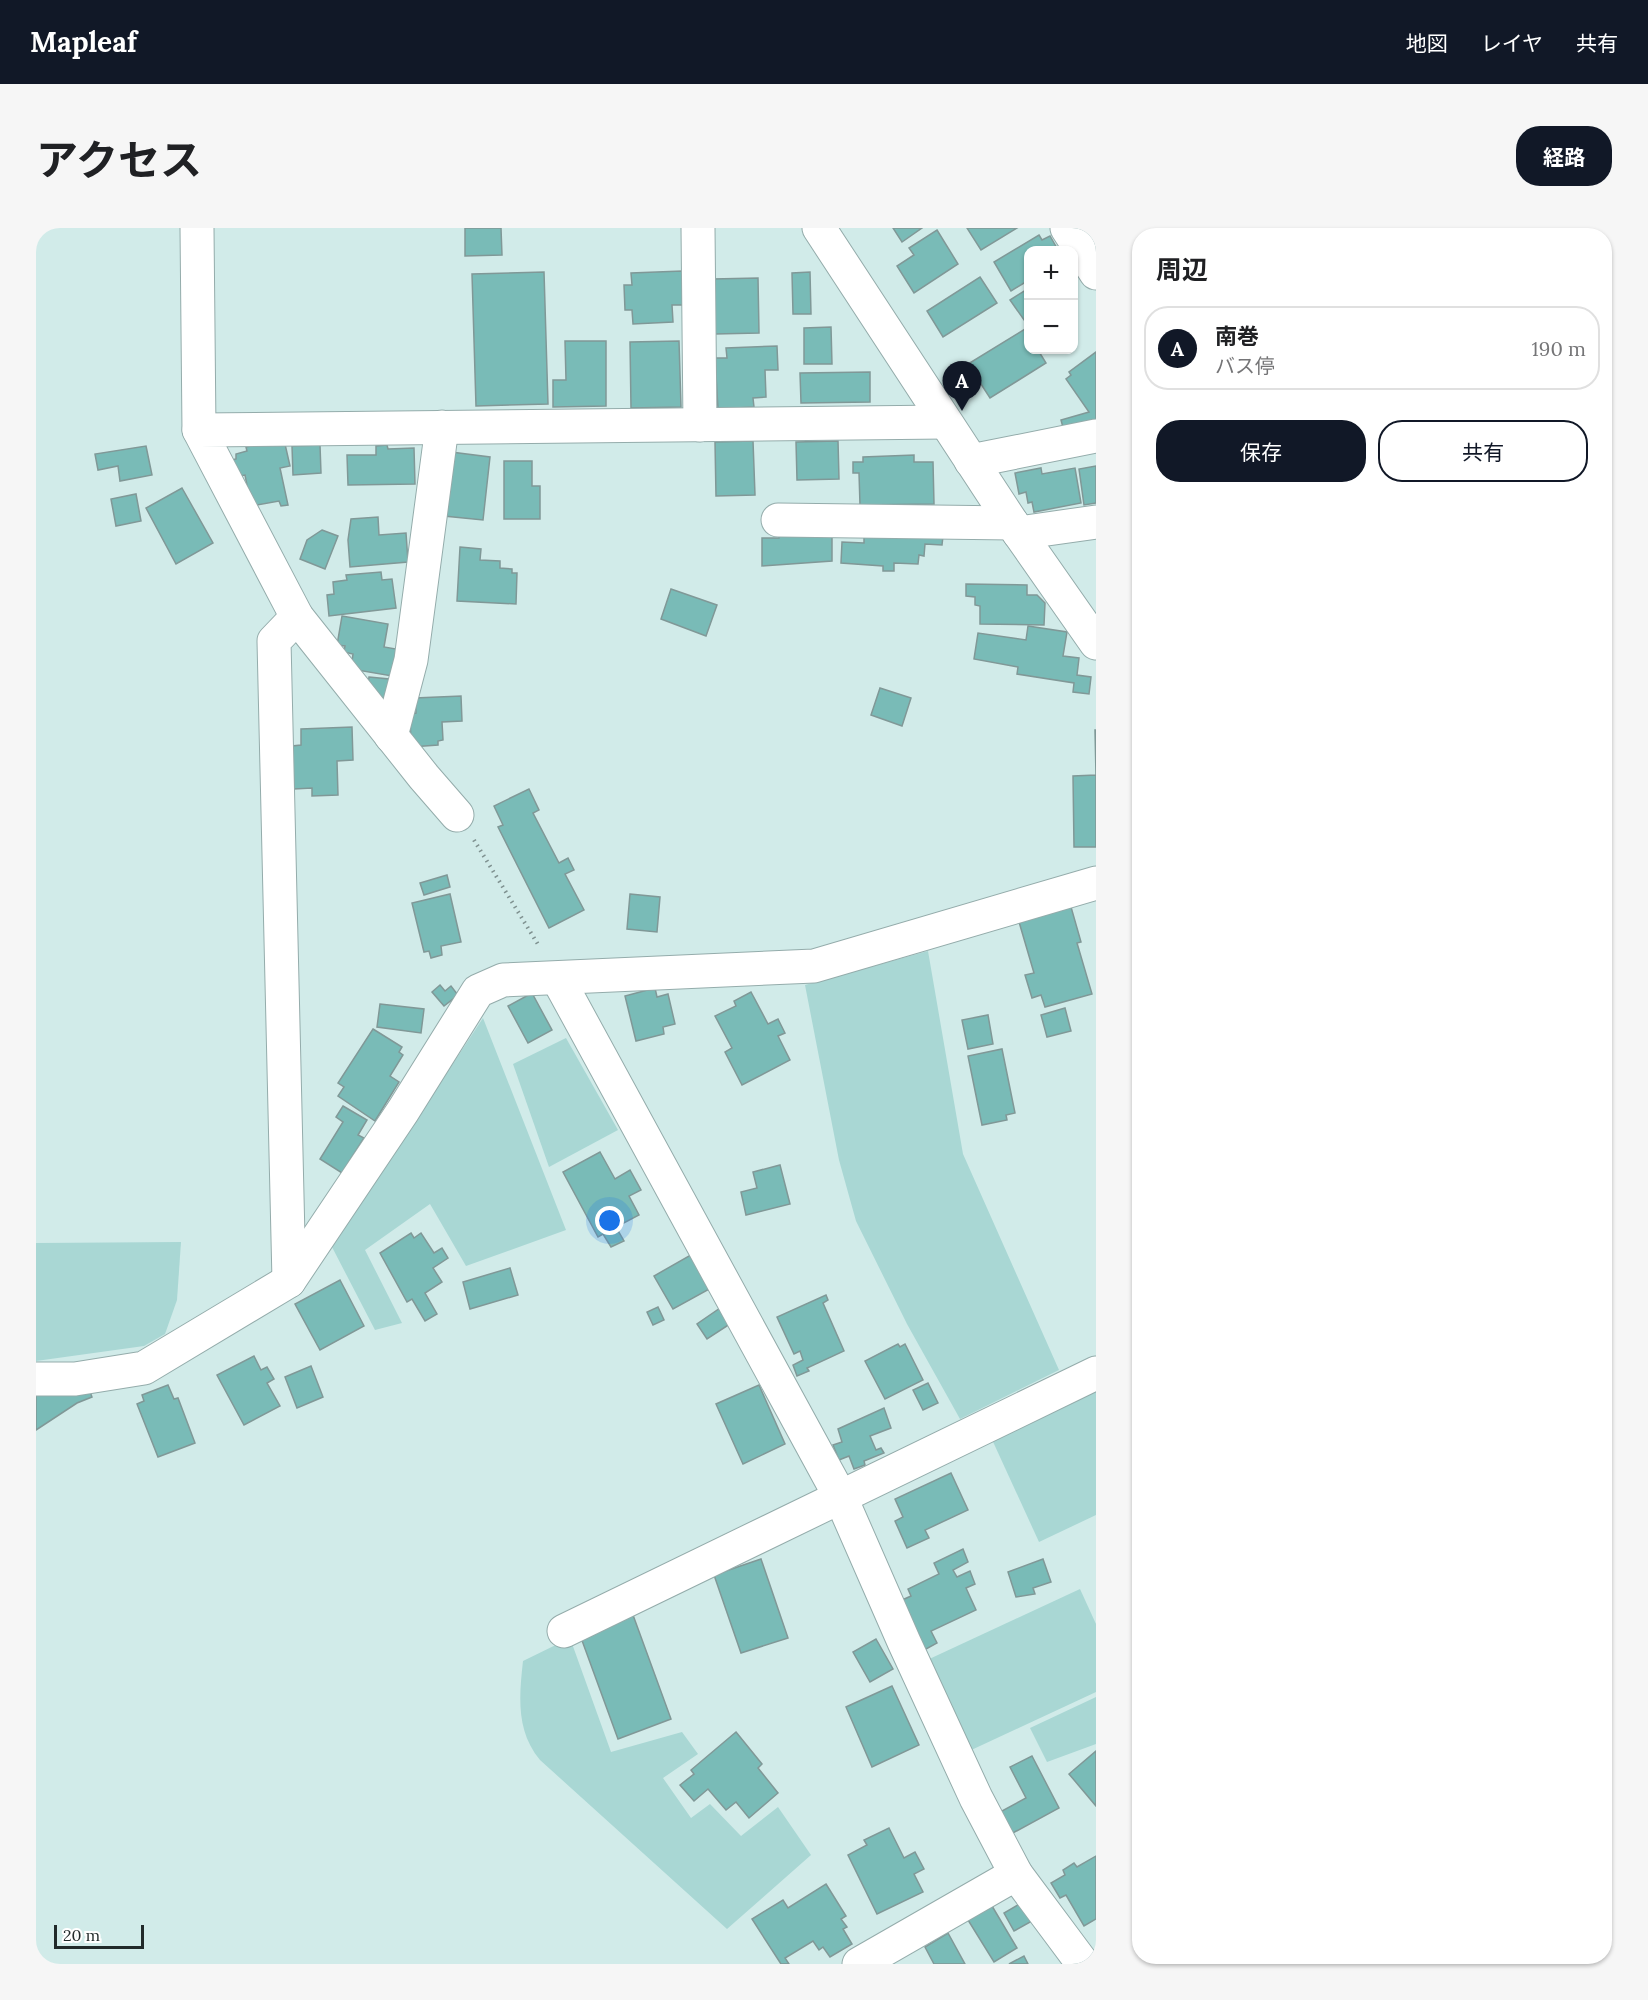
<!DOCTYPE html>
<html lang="ja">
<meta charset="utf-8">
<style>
:root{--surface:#fff;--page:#f6f6f6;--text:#202124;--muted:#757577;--line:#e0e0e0;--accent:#111827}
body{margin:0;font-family:Lora,"Noto Sans JP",serif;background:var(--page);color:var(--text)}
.controls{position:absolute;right:18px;top:18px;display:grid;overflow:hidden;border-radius:12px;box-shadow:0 2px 4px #0004}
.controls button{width:54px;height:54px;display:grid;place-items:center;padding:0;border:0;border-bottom:2px solid var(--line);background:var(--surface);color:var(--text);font:30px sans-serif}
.scale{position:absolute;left:18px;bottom:15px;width:90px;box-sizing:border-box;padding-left:6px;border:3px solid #212a2a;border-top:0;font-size:16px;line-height:21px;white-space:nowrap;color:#212a2a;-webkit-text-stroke:4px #fff;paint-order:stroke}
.you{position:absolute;left:574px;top:993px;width:21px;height:21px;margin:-15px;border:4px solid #fff;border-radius:50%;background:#1a73e8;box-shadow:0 0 0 9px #1a73e833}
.badge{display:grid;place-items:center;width:39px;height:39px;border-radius:50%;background:var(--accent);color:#fff;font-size:20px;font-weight:700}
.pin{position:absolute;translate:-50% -50px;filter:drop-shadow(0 2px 3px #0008)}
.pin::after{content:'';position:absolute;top:32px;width:21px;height:18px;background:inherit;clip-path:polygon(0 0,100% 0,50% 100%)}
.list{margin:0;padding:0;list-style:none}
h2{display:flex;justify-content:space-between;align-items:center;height:78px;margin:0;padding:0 24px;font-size:26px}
h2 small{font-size:20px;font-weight:400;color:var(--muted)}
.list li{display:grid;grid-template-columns:39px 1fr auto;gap:18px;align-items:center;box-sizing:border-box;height:84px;margin:0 12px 12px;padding:0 12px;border:2px solid var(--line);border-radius:24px}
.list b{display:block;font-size:22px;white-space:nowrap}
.list p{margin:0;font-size:20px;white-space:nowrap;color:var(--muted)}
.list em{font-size:20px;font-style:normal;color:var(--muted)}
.actions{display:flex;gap:12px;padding:18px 24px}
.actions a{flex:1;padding:14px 0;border:2px solid var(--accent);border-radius:24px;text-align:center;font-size:21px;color:var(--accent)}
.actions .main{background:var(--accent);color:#fff}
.map{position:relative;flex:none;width:1060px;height:1736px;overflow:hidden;border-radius:24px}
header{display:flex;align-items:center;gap:36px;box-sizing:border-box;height:84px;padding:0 30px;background:var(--accent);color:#fff}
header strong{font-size:28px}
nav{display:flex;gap:33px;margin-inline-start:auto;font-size:21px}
.intro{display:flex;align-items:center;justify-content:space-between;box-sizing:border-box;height:144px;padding:0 36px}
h1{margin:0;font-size:42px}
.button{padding:15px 27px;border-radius:24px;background:var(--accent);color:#fff;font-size:21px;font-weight:700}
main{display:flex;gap:36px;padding:0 36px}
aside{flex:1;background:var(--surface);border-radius:24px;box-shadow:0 2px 4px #0004}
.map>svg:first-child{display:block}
.green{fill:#a9d7d4}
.building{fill:#79bbb7;stroke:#809897;stroke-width:1.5}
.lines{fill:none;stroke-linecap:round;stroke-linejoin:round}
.minor-casing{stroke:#94acab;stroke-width:35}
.path{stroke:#7f9190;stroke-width:4;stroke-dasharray:1.5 4.5;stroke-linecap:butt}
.minor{stroke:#fff;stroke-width:33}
</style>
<header>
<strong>Mapleaf</strong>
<nav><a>地図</a><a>レイヤ</a><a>共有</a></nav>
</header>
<div class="intro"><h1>アクセス</h1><a class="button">経路</a></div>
<main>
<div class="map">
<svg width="1060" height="1736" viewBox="0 0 1060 1736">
<rect width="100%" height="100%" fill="#d1ebe9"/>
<g class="green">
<path d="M892,723l35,203 96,216 -99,49 -53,-95 -51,-103 -17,-61 -34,-175z"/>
<path d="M447,790l83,212 -100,36 -36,-62 -65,46 37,73 -27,7 -43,-83z"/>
<path d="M530,810l52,92 -69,37 -36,-103z"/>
<path d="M145,1014l-4,58 -12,34 -21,12 -108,15v-118z"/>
<path d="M1060,1156v131l-57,27 -50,-109z"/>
<path d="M1044,1361l16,35v68l-129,60 -42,-91z"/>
<path d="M534,1410l41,114 71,-20 16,22 -35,24 28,40 19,-14 31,32 37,-29 33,48 -84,74 -187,-169c-24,-29 -21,-63 -17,-99z"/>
<path d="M1060,1469v47l-49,18 -17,-34z"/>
</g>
<g class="building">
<path d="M429,0h36l1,27 -37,1z"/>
<path d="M857,0h29l-20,14z"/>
<path d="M931,0h50l-36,22z"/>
<path d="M901,2l21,34 -44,29 -17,-27 17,-11 -5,-7z"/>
<path d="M1003,7l3,5 8,-4 8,14h-29v30l-18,11 -17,-29z"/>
<path d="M646,43v8l8,-1 1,27h-19l1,17 -40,2 -1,-14h-7l-1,-25h8l-1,-12z"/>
<path d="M508,44l4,132 -72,2 -4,-132z"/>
<path d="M774,44l1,42h-18l-1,-41z"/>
<path d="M944,49l17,26 -54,34 -16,-26z"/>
<path d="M722,50l1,55 -44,1 -2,-55z"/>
<path d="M993,60v39l-19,-27z"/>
<path d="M795,99l1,37h-28v-36z"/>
<path d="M989,101l4,6v15h9l8,13 -56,35 -22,-34z"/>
<path d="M529,113h41v65l-53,1v-27h13z"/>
<path d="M643,113l2,66 -50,1 -1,-66z"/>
<path d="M741,118l1,24h-13l1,27 -13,1 1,9 -36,2 -3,-51h12l-1,-10z"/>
<path d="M1060,124v70l-32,9 -3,-11 28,-8 -23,-33 5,-4 -2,-3z"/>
<path d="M834,144v30l-69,1 -1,-30z"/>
<path d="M241,213l8,3 5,22 -10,2 8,37 -7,1 -2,-5 -28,5 -6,-31 -11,2 -3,-17 5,-1v-5l11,-3 -1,-4z"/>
<path d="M717,213l2,54 -39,1 -1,-54z"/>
<path d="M802,213l1,38 -42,1 -1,-38z"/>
<path d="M284,217l1,28 -28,2 -1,-29z"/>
<path d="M351,217l1,4 26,-1 1,36 -67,1 -1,-30h29v-9z"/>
<path d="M110,218l6,29 -32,6 -2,-15 -20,4 -3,-16z"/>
<path d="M415,224l39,5 -7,63 -39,-4z"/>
<path d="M878,227v7h19l1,42 -74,1 -1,-32h-6v-11h10v-5z"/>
<path d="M468,233h28v25h8v33h-36z"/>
<path d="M1060,238v37l-12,2 -5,-36z"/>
<path d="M1005,240l1,6 33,-6 6,35 -47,9 -2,-10 -4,1 -2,-11 -7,2 -4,-21z"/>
<path d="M146,260l31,55 -37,21 -30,-56z"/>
<path d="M100,266l5,27 -25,5 -5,-27z"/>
<path d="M342,289l1,18 27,-2 2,29 -58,5 -2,-27 3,-21z"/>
<path d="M286,302l16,6 -13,33 -25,-10 7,-19z"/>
<path d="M743,304h53v29l-70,5v-28h17z"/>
<path d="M828,307l79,1 -1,9 -17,-1 -1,12 -5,-1 -1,9 -24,-1v8h-11v-5l-42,-3 1,-21 22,1z"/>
<path d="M424,319l21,2 -1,11 20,1v7l12,1v4h5l-1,31 -59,-3z"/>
<path d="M345,344l1,8 10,-1 4,29 -67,8 -2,-21 7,-1 -1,-12 14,-2 -1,-5z"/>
<path d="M930,356l61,1v10h10l8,8 -1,22 -64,-1v-18l-5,-1v-8l-9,-1z"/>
<path d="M635,361l46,16 -11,31 -45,-17z"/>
<path d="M306,388l46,8 -4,23 12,2 -4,27 -41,-7 2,-15 -9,-2 1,-6 -8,-1z"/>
<path d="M992,398l39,6 -4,24 16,2 -2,17 14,2 -2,17 -16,-2 1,-9 -57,-9 1,-7 -44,-8 4,-26 48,7z"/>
<path d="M333,449l20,2 -1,23 -13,-1 -8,-10z"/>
<path d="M844,460l31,10 -9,28 -31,-11z"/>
<path d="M425,468l1,25 -20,1 1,18 -5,1v4l-27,2 -1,-33 6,-1 -1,-15z"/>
<path d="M316,499l1,33 -16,1 1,34 -26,1v-8l-18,1 -2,-43 9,-1v-16z"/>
<path d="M1059,502h1v117h-22l-1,-71 23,-1z"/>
<path d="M493,561l10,21 -6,3 26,50 9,-5 6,12 -9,4 19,36 -35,18 -51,-101 5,-2 -9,-19z"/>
<path d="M411,647l3,12 -26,8 -4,-12z"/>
<path d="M414,666l11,48 -20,4 1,9 -11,3 -2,-7 -5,1 -12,-49z"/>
<path d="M594,666l30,3 -3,35 -30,-3z"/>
<path d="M1035,679l10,35 -4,1 15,51 -47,13 -4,-12 -9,3 -7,-23 9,-2 -17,-58z"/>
<path d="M404,757l5,6 6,-5 7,9 -14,11 -12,-14z"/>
<path d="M619,760l2,9 11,-3 7,30 -12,3 1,7 -28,7 -11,-45z"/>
<path d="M715,764l17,32 10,-5 7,14 -7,3 12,24 -48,25 -17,-33 7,-4 -17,-32 21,-10 -2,-5z"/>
<path d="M496,765l20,37 -24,13 -20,-37z"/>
<path d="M344,776l44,5 -3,24 -44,-6z"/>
<path d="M1029,780l6,23 -24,6 -6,-22z"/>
<path d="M952,787l5,29 -25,5 -6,-29z"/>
<path d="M337,801l29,18 -3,5 4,3 -13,21 9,6 -24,39 -37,-25 6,-9 -6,-4z"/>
<path d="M966,821l13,64 -9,2 1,5 -25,5 -14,-69z"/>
<path d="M307,878l24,14 -9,15 6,3 -22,35 -22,-14 23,-37 -7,-5z"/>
<path d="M564,924l15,27 15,-9 11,20 -12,6 10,19 -23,12 8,14 -13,6 -8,-13 -5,3 -35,-65z"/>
<path d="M744,937l10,39 -44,11 -5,-23 16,-4 -4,-16z"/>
<path d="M375,1005l3,5 7,-5 13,20 8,-5 6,10 -15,10 9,14 -17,11 12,21 -12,7 -13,-22 -5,3 -27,-49z"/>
<path d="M660,1024l17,35 -40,22 -19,-33z"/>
<path d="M474,1040l8,27 -48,14 -7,-27z"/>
<path d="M304,1052l24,46 -44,24 -25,-46z"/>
<path d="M790,1067l2,5 -5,3 21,48 -37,17 2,3 -12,5 -4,-11 10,-5 -3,-9 -6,3 -17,-37z"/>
<path d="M687,1078l10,16 -26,17 -10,-15z"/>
<path d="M622,1079l6,13 -11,5 -6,-13z"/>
<path d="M862,1116l2,3 5,-3 18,36 -38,19 -20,-38z"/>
<path d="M218,1128l7,14 6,-3 7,12 -7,4 13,23 -36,19 -27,-50z"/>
<path d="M275,1138l12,31 -26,11 -12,-31z"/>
<path d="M892,1155l10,20 -15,7 -10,-20z"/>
<path d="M132,1157l6,14 4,-1 17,45 -37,14 -21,-53 7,-3 -2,-6z"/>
<path d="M723,1157l26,59 -42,20 -27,-60z"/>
<path d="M53,1161l3,8 -15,6 -41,27v-35z"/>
<path d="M848,1180l7,20 -21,8 6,14 5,-2 3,5 -20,8 1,4 -11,4 -5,-13 -10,4 -6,-15 9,-3 -4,-13z"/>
<path d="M915,1245l17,37 -43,20 4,8 -22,10 -12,-27 8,-4 -8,-18z"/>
<path d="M927,1321l5,13 -15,8 4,7 13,-6 5,13 -9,4 10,22 -45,21 6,12 -18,10 -19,-52 11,-5 -3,-7 31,-15 -5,-11z"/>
<path d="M725,1331l27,79 -47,15 -27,-78z"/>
<path d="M1007,1331l8,23 -18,6 2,6 -19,3 -8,-25z"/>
<path d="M597,1387l38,104 -53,20 -38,-104z"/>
<path d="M840,1411l17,30 -23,13 -17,-30z"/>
<path d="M856,1458l27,59 -47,22 -26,-60z"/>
<path d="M700,1504l26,32 -4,4 20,25 -29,25 -13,-16 -10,8 -18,-21 -14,12 -14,-16 14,-11 -3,-4z"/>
<path d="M1060,1523v55l-27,-32z"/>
<path d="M996,1528l27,52 -48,26 -11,-22 26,-14 -16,-31z"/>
<path d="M853,1600l15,30 11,-6 9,17 -10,5 9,18 -46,22 -29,-59 19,-10 -3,-5z"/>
<path d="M1060,1628v63l-12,7 -18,-31 -6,3 -9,-15 14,-8 -2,-5 11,-7 3,4z"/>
<path d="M790,1656l20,32 -5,3 6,8 -4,2 9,15 -22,13 -7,-10 -4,3 -6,-9 -28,17 4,6h-8l-29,-45 31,-19 5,8z"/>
<path d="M985,1675l11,18 -18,10 -10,-18z"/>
<path d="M956,1678l25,42 -23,14 -26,-42z"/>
<path d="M912,1705l17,31h-31l-9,-17z"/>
<path d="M988,1728l4,8h-19z"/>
</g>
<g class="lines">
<defs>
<g id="minor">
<path d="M161,0l2,202"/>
<path d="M662,0l2,197"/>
<path d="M783,0l193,295 84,120"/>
<path d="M1031,0l29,45"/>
<path d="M935,233l125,-25"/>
<path d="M742,292l234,3"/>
<path d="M983,305l77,-11"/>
<path d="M355,508l20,-76 31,-233"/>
<path d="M421,587l-33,-38 -127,-160 -98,-187 746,-8"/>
<path d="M522,751l283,519 63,144 72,156 40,76 67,90"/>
<path d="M253,1053l-15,-640 23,-24"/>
<path d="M0,1151h39l69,-11 145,-87 114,-170 75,-120 25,-11 311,-14 282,-83"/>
<path d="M528,1403l532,-258"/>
<path d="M823,1736l157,-90"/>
</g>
</defs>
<use href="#minor" class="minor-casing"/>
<path class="path" d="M438,612l65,106"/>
<use href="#minor" class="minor"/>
</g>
</svg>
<div class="controls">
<button>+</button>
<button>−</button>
</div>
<div class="scale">20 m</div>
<div class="you"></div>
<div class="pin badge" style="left:926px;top:183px">A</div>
</div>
<aside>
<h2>周辺<small></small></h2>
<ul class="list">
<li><span class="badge">A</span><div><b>南巻</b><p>バス停</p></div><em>190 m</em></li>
</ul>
<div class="actions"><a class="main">保存</a><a>共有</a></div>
</aside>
</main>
